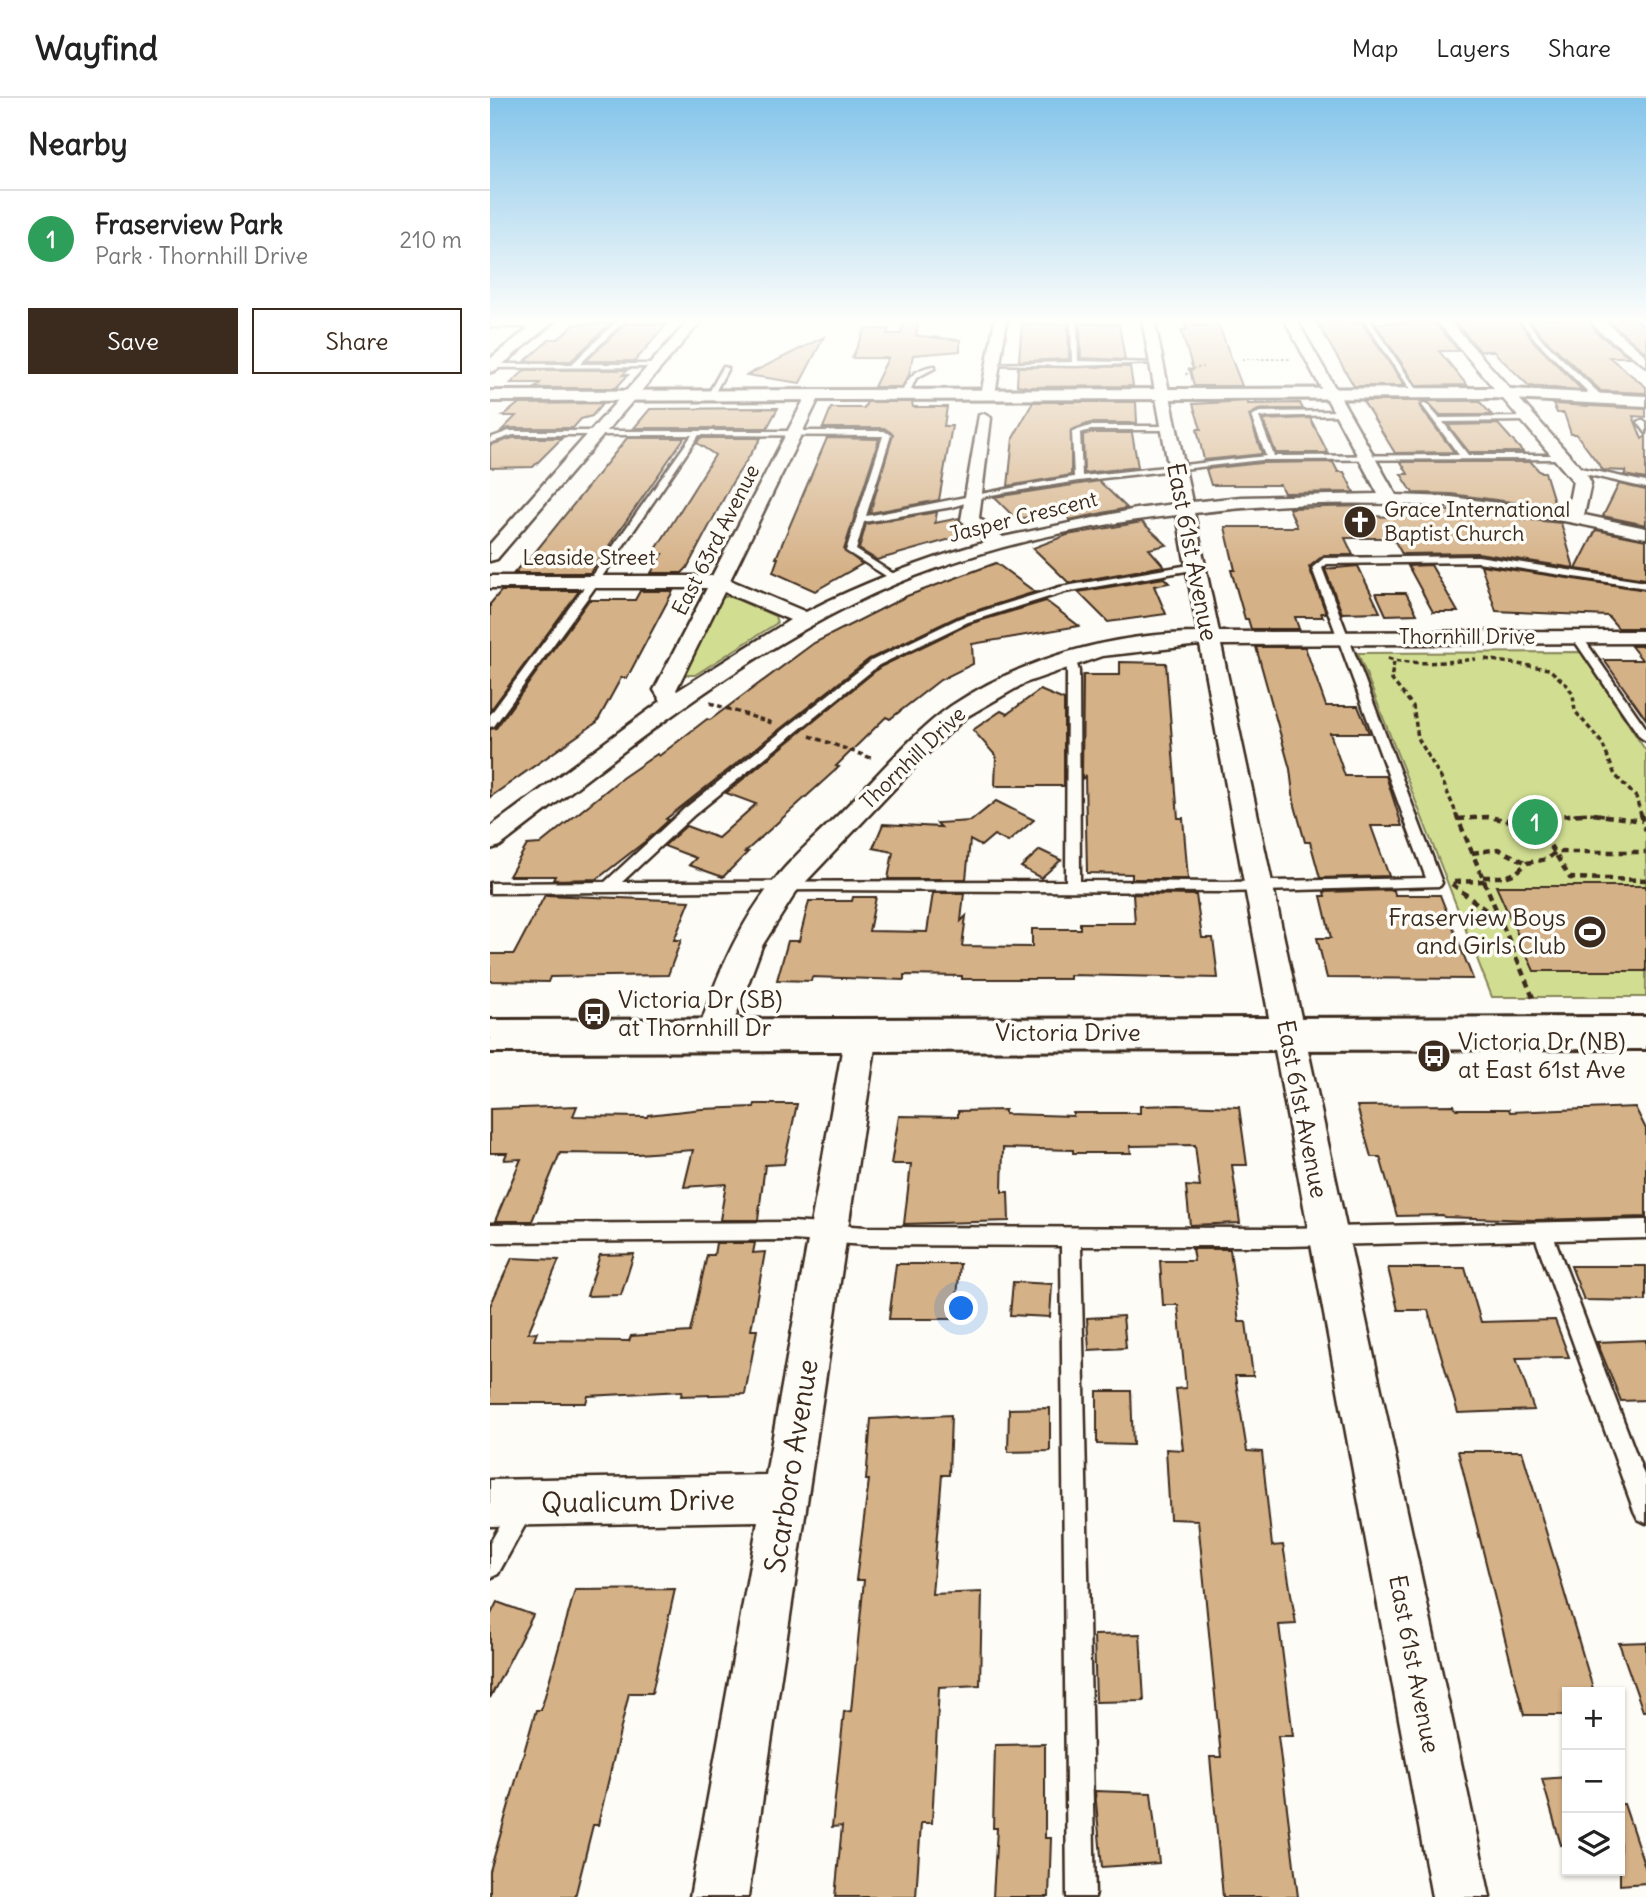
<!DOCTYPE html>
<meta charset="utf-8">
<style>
:root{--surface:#fff;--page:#f2f2f2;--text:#222;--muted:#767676;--line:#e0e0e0;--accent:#3b2a1e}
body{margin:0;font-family:Delius,sans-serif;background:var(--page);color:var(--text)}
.controls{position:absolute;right:21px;bottom:21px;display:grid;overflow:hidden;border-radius:0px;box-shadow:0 2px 5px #0004}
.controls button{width:63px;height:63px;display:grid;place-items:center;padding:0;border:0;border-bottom:2px solid var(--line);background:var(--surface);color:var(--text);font:35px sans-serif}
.you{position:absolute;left:472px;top:1211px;width:24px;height:24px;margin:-18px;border:5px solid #fff;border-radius:50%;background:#1a73e8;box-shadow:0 0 0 10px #1a73e833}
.badge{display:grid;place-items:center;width:46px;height:46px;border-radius:50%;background:var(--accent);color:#fff;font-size:23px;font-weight:700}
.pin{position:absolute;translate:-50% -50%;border:4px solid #fff;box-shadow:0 2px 7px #0006}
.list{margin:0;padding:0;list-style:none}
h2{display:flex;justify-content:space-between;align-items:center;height:91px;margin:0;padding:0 28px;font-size:30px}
h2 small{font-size:23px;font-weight:400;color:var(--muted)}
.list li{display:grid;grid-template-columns:46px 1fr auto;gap:21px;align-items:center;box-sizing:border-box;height:98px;padding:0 28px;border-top:2px solid var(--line)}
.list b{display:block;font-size:26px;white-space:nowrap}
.list p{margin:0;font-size:23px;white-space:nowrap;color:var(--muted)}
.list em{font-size:23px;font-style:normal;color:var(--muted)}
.actions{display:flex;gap:14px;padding:21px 28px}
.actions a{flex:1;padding:16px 0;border:2px solid var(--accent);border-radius:0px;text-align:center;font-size:24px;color:var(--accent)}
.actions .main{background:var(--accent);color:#fff}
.icon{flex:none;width:38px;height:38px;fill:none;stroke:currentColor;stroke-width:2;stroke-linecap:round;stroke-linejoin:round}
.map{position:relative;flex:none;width:1156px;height:1799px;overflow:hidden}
header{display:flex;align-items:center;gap:42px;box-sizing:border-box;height:98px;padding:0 35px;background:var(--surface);border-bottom:2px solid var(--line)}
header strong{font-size:33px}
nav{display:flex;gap:38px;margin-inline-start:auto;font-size:24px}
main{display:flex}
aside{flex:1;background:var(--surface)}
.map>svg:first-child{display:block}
.green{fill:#d1de92;stroke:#868458;stroke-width:2}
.building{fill:#d5b187;stroke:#3b2a1e;stroke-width:2}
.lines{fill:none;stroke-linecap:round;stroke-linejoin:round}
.lane-casing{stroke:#3b2a1e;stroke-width:5}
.street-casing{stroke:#3b2a1e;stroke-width:5}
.secondary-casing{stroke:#3b2a1e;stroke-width:6}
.primary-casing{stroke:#3b2a1e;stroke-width:6}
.path-far2{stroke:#3b2a1e;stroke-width:2;stroke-dasharray:2.5 2.5;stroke-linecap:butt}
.path-far1{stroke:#3b2a1e;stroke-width:3.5;stroke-dasharray:5 3.5;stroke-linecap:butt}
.path{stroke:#3b2a1e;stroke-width:4.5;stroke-dasharray:7 5;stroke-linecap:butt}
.lane{fill:#fdfcf7;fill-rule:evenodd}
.street{fill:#fdfcf7;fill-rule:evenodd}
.secondary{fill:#fdfcf7;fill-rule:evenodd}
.primary{fill:#fdfcf7;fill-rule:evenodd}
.labels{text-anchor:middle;stroke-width:7;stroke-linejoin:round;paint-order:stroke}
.far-poi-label{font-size:21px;fill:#3b2a1e;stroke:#fdfcf7;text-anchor:start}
.far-street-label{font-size:21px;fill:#3b2a1e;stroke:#fdfcf7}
.street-label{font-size:24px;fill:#3b2a1e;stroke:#fdfcf7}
.poi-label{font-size:24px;fill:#3b2a1e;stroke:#fdfcf7;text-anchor:start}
.near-street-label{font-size:28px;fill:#3b2a1e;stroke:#fdfcf7}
</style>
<header>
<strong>Wayfind</strong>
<nav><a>Map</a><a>Layers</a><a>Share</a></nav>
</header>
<main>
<aside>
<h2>Nearby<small></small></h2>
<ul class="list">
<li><span class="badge" style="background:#2e9e5b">1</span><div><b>Fraserview Park</b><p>Park · Thornhill Drive</p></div><em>210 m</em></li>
</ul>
<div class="actions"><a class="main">Save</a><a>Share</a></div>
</aside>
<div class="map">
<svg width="1156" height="1799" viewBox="0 0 1156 1799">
<rect width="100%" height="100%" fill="#fdfcf7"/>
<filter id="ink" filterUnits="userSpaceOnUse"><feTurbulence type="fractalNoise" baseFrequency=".0143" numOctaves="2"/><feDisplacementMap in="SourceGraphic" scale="14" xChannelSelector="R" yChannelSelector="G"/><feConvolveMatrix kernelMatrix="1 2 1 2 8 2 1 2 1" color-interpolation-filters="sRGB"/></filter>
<g filter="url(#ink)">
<g class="green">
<path d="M239,498l46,20 2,7 -82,52h-11l37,-77z"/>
<path d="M1091,554l65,99v246h-154l-134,-344z"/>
</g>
<g class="building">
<path d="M417,221h12l-3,16 4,1 40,4v11l-47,4 -4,20 -7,12h-28l14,-29h-36l13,-29h24l-2,5h13z"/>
<path d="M977,221h50l17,23 48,48 -53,-4 -36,-35h-13l-25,-29h15z"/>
<path d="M1039,221h59l9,14 33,24h-21l37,30v6l-45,-2 -59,-55z"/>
<path d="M1116,221h29l11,8v26z"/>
<path d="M827,225h45l43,63h-51z"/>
<path d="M885,225h60l24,28h-20l28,34 -50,1z"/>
<path d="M85,226h35l-39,37h-46l25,-22h8z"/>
<path d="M135,226h42l-32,37h-49z"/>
<path d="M532,226h46l1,35 -50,2z"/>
<path d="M590,226h39l6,36 -44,-2z"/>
<path d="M695,227l34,1 23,60h-48l-4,-16h3l-12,-40h5z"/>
<path d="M334,239l-24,46 -53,-8z"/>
<path d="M528,269h112l3,19 -105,1 -11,-2z"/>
<path d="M35,272h102l-4,5h5l-12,13h-81l5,-5h-29z"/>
<path d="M758,303v3l52,-1 3,6h-43l-11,6 13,39 -58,6 -7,-31h4l-8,-25z"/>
<path d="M873,303h61l-4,6 34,45 -59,1z"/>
<path d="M937,303h52l13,14h-52z"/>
<path d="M377,304h45l1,5h34l-3,19h8l-13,74 -69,13 23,-79 -9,-6h-61l8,-20h33z"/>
<path d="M543,304h103l1,21h-47l-19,7v45l-63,11 5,-48z"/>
<path d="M113,305l-11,13 -11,3 -8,9h-64l-9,4 16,-16h-13l15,-12z"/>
<path d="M1063,306l93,5v8l-13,-1 9,23 4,-3v43l-22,-4 2,-4 -23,-1 -27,-36h-5l-7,-21h-7z"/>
<path d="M288,310l-11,20h-133l16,-19z"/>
<path d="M820,320l18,35h-52l-13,-33z"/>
<path d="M1008,326l25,28h-54l-21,-27z"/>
<path d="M600,335h42l6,34 -54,6 -1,-38z"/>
<path d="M23,340h49l-29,29 -43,1v-23z"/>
<path d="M137,340h57l-94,135h-76l10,-12h4z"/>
<path d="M210,340h61l-29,45 -45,85 -5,5h-31l12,-19h-10l62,-99 -18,-12z"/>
<path d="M337,340l52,1 -35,111 18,14 -47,27 -42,-19 5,-14h-2z"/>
<path d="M843,364l5,10h6l10,20 -70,1 -4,-8h-69l-5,-16 55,-6z"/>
<path d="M911,364h130l9,10h5l11,36 -105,-14 -38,-1 -12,-19h7z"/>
<path d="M609,383l28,27 -58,12 -5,-13 -47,13 -23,-23z"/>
<path d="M1129,386l27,6v35l-43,-9z"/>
<path d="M872,408l3,7 6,3 20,1 9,-5 3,5 26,1 -7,-10 139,15 13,45 -96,-15 -76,1 -9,-16h-48l8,17h-29l-15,12 17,46h-5l2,4h-28l4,12h-48l-3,-10h-3l-14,-49h4l-10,-43h72l-8,-19z"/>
<path d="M447,414l-2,11 24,-5 13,15 -95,27 -18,-11 7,-25z"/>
<path d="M652,424l25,23 -18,4 15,17 -95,17 -36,-35 34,-13z"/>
<path d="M1106,432l50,10v39l-70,-10z"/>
<path d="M506,465l39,29 -76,24 -90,43 -203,160 3,1 -22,20 -50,39 -44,1 2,-4h-46l18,-31 13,-1 82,-66 35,-24 2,2 48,-37 3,1 104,-77 93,-47z"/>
<path d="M941,467l27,47h-25l-25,-46z"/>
<path d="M991,467l165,25v38h-28l-10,-12 -112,-5z"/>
<path d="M868,468l22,46 -38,1 -17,-44z"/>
<path d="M674,480l5,5 -15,3 12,28 -58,8 -30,-30z"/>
<path d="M11,493h78l-89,120v-107z"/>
<path d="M150,493h33l-46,87h-6l-24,44 -107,75v-68l6,-1 93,-128h46z"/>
<path d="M886,495h30l11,21 -31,1z"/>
<path d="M556,503l33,25 -107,18 1,20 -33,16 -50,39 -4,-2 -50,49 3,1 -94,85h3l-25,25 -34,-12 7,-7 -32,-12 22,-20 32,12 38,-34 -30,-11 154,-126 89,-43z"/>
<path d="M1141,548h15v73l-42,-59h38z"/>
<path d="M766,549h49l21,59h32l11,27h-39l15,43h41l16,50h-31l18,50 -69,2 -10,-36h-5l-11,-40 -4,-33z"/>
<path d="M630,564l46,1 12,155h5l5,61h-56v-5l-45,-1 -2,-97 -3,3 1,-104h37z"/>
<path d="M550,592l24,10v86h-69l1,-30 -23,-26 28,-19 6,3z"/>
<path d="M506,703l38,19 -26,22 -14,-7 -13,11 -11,-6 -4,39h-78l5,-27 -20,-4 10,-24 58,3 -4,-4 34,-2z"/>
<path d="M550,752l21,10 -20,18 -20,-11z"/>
<path d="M1006,788h150v85h-112z"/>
<path d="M904,792l1,5h45l33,84 -146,-1 -10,-40h14l-10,-42h4l-1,-4z"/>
<path d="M443,795h31l-3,28 5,-5 -4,30 70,1v-18h48v-6h55l-2,-29 63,1 6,43h11l5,40 -148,-3v4h-108v-3l-58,-1v5l-92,-3 -1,4 -34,-1 11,-39h11l10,-40h43l1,-4h23l-7,34 58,1z"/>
<path d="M55,797l145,6 -16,39h7l-13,35 -118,2 -2,5 -58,-1v-27h24z"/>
<path d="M265,1006h42l-13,60 -19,1 -7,55h-38l6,-36 -42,3 9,-37 -56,4 -77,-1 -28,68h-37l26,-62 -17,1 3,-7h-17v-44l87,-3 -4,10 74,1 1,-2 54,-6 52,-2z"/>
<path d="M688,1007l61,2 8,58h-15l8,58 -50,2 -4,-39 14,1 -5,-42 -65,1 1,7h-58v-3l-70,-2 -1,44h6l1,29 -105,3 7,-60h-20l8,-48 59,1v-6l47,-1v4l68,2v-3h67v-7z"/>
<path d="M964,1007l2,4h53l1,3 125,-5 11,22v88l-111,3 -91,-3 -1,-2 -46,1 -17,-59h-9l-14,-51z"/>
<path d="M226,1145h39l-2,10 12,-1 -14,78h6l-12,64 -64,2 1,-5 -94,5 -2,7h-96v-97l22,-48 47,2 -31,73 9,-1 -3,8 95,1 2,-5 59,-4 17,-77h7z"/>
<path d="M702,1151h38l9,73h7l7,54h-18l12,75 15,1 10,94 11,-1 13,79 -17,1 14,111h-15l20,161h-75l-13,-140h11l-23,-237 -28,-1 -4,-70 17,1 -7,-61 10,-1 -8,-83h-15l-3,-44h34z"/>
<path d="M144,1156l-13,41 -34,1 13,-41z"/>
<path d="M406,1166h64l-5,55h-66z"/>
<path d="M1081,1168h75v35l-62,-1z"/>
<path d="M898,1170h77l16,54 74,-2 14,37 -53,1 18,52 -76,3 -30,-103h-30z"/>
<path d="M523,1184l39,2 -2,33 -40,-2z"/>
<path d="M633,1218l3,32 -37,2 -2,-32z"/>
<path d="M1156,1242v60l-25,1 -24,-59z"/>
<path d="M607,1293h34l2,54 -36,-1z"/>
<path d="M560,1310v43l-42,1 1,-43z"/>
<path d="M461,1317l-2,60h-7l-10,119 50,-2 -2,93 -41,2 -7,136h-11l-5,74h-81l7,-71 -10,1 12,-115 7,-1 13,-131h-8l13,-100h-3l5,-61z"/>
<path d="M968,1353h64l72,241h-27v23h-43z"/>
<path d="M185,1491l-23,104h-23l-31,132h-5l-18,72h-85v-26l46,-161h5l34,-120z"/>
<path d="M7,1504l36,13 -43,83v-82z"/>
<path d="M650,1536l4,67 -48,1 -2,-67z"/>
<path d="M1156,1544v69h-3l-24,-68z"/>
<path d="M555,1646v94h6l-2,59h-56l4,-69h-4l2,-83z"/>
<path d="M1077,1679v67l-6,1 -19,-66z"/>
<path d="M605,1693l56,2 8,70 -57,4z"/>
<path d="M1130,1706h4l22,66v13l-26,2z"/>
</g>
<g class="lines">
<defs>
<g id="lane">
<path d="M129,221h7l-46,45h77l2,3 -169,1 2,-4h80z"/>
<path d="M581,221h6l1,42 80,2 -83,3 -85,-2 82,-2z"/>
<path d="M873,221h6l52,77h-6z"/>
<path d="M1029,221h6l15,19 61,57v4h-6l-59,-59z"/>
<path d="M445,268v2l-19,10 -9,20h-6c3,-18 16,-31 34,-32z"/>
<path d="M233,269l5,1 -16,30h-6z"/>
<path d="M936,305l13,15 88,-1 4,2 -4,2 -84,1 25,33h92l4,2 -4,2 -299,1 -183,21 -87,14 -39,12 -88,15 -8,28 41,26v4l-3,1 -48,-30 37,-115 -184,-1 -108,158 -97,133 -4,1v-12l93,-126 109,-154h-179l-23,8v-5l19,-7h375l7,4 -25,81c70,-12 138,-28 208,-39l-2,-45 18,-6h78l4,2 -4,2h-78l-10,3 2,43 184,-20 -15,-40 9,-4 81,-1 4,2 -4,2 -82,2 15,39 185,-1 -37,-50z"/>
<path d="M1152,322l4,3v10l-8,-11z"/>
<path d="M1081,368l75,16v6l-78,-18z"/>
<path d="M988,458l168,26v6l-168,-26 -151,2 -5,4 120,315 -2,3 -213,6 -410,-2 -327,3v-10l115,-1 79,-73 187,-148 89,-43 100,-31 135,-23 5,3 -2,2 -133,23 -97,30 -89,43 -185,150 -72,67 444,-1 1,-210 -2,-13 5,-3 5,3 4,13 1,210 147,1 199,-4 -114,-310 12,-10z"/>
<path d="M1083,537h8l65,93v13l-6,-4 -68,-100z"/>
<path d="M1156,1122v18l-91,2 91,240v43l-8,-4 -4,-8 -98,-271 -249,6h-206l14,651h-28l-6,-651 -195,-1 -74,-5 -302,2v-18l302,-2 74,5 421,1z"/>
<path d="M33,1397l8,4 4,8 -37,67 -8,4v-35l25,-44z"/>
</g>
<g id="street">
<path d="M0,221h34l22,8 -6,4 -16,-4h-34z"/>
<path d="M200,221h13l-206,240 -7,2v-17z"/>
<path d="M505,221h12l-12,76 -7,4 -7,-4z"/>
<path d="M652,221h12l38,183 49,-5 137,-3 -94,-175h12l100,176 55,2 116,15 6,-31 -138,-162h13l139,156 4,8 -7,32 62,13v10c-31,-6 -63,-14 -94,-19 -118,-19 -240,-20 -358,-6l25,119 427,-1v12l-425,2 269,1252h-58l-232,-1252 -98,11 -77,27 -59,34 -37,35 -133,140 -34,54 -36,97 -12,4 -12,-4 -4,-9c17,-56 41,-111 78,-156 21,-26 48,-48 71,-72 32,-32 67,-74 104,-100 70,-47 162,-73 247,-73l-21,-118c-111,12 -225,39 -325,89 -128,64 -239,156 -352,242l-10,3v-22l171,-126 -7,-11 53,-102h-217v-12h222l94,-180 7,-4 7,4 -90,184 76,32c58,-30 118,-52 180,-70l-25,-22 18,-105 5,-1 7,4 -12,100 24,19 133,-28 39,-5zM234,494l66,28 -113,71 -1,-1z"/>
<path d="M1100,221h12l44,37v10l-47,-35z"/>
<path d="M371,923l12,4 4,9 -129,863h-58l68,-376 -268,5v-46l276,-5 79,-441 4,-9z"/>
</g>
<g id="secondary">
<path d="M1001,290l155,8v10l-155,-8 -1001,3v-10z"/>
<path d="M1156,919v32l-1156,3v-32z"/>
</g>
<path id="primary" d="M50,221h16l-60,51 -6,2v-13z"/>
</defs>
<use href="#lane" class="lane-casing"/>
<use href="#street" class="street-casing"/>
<use href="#secondary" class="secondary-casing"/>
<use href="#primary" class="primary-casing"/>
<g class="path-far2">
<path d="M708,222l2,4"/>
<path d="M752,261h49"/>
<path d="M696,277l3,-6 15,-2"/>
</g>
<g class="path-far1">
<path d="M898,560c22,8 64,4 88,1"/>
<path d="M995,561l64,10 19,17 5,9 2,16 27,32 13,32 21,22 5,18"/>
<path d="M904,564l-3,17 22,27 5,32 24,42 15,35"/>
<path d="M220,605l62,20"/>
<path d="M320,638l64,23"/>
<path d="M1075,717l24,-2 15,2"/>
</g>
<g class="path">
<path d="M966,716l78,186"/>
<path d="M1103,716l49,7"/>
<path d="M1151,716l5,17"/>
<path d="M968,721l29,-2 51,8 20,-9 25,-2"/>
<path d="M1048,727l32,53 76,2"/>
<path d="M982,755l26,-4 29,14"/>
<path d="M993,779h22l11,-4 11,-10 20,-4 9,-7h90"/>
<path d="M964,784l30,-1"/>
<path d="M962,786l49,38"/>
</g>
<use href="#lane" class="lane"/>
<use href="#street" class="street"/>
<use href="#secondary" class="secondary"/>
<use href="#primary" class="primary"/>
</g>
</g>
<linearGradient id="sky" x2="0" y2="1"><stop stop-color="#84c4ea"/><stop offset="0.47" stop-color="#fefefb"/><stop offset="1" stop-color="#fefefb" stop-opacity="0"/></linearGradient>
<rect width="1156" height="473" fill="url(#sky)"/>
<defs>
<symbol id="church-disc" viewBox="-11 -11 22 22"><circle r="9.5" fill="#3b2a1e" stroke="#fdfcf7"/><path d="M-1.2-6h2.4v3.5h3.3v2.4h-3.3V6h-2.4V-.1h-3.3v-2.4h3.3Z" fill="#fff"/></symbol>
<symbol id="stadium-disc" viewBox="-11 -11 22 22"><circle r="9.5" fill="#3b2a1e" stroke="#fdfcf7"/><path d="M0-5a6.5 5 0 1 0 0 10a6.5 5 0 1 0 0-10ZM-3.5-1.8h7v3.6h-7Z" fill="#fff"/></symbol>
<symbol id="bus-disc" viewBox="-11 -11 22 22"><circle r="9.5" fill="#3b2a1e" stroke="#fdfcf7"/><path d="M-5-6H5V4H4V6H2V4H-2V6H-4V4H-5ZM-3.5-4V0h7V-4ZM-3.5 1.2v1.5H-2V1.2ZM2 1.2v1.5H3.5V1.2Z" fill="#fff"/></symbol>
</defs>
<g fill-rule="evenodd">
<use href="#church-disc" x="851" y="405" width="38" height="38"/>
<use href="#stadium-disc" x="1081" y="815" width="38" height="38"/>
<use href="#bus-disc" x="85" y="897" width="38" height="38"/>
<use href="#bus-disc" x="925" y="939" width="38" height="38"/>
</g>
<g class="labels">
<g class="far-poi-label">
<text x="894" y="419">Grace International<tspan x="894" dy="24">Baptist Church</tspan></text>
</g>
<g class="far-street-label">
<text transform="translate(533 419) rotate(-14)" y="7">Jasper Crescent</text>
<text transform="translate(226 442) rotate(-63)" y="7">East 63rd Avenue</text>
<text x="99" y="467">Leaside Street</text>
<text x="977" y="546">Thornhill Drive</text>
<text transform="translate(423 660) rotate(-44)" y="7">Thornhill Drive</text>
</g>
<g class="street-label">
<text transform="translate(702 454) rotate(79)" y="8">East 61st Avenue</text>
<text x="578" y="943">Victoria Drive</text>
<text transform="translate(812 1011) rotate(79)" y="8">East 61st Avenue</text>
<text transform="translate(924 1566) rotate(79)" y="8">East 61st Avenue</text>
</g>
<g class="poi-label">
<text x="1076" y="828" text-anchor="end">Fraserview Boys<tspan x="1076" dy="28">and Girls Club</tspan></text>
<text x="128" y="910">Victoria Dr (SB)<tspan x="128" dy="28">at Thornhill Dr</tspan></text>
<text x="968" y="952">Victoria Dr (NB)<tspan x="968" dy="28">at East 61st Ave</tspan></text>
</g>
<g class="near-street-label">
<text transform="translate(301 1368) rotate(-81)" y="10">Scarboro Avenue</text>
<text transform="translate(148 1403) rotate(-1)" y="10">Qualicum Drive</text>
</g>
</g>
</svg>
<div class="controls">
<button>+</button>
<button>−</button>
<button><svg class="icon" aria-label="layers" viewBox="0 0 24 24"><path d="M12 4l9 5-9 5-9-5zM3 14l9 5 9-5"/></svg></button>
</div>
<div class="you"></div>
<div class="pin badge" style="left:1045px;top:724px;background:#2e9e5b">1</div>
</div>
</main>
